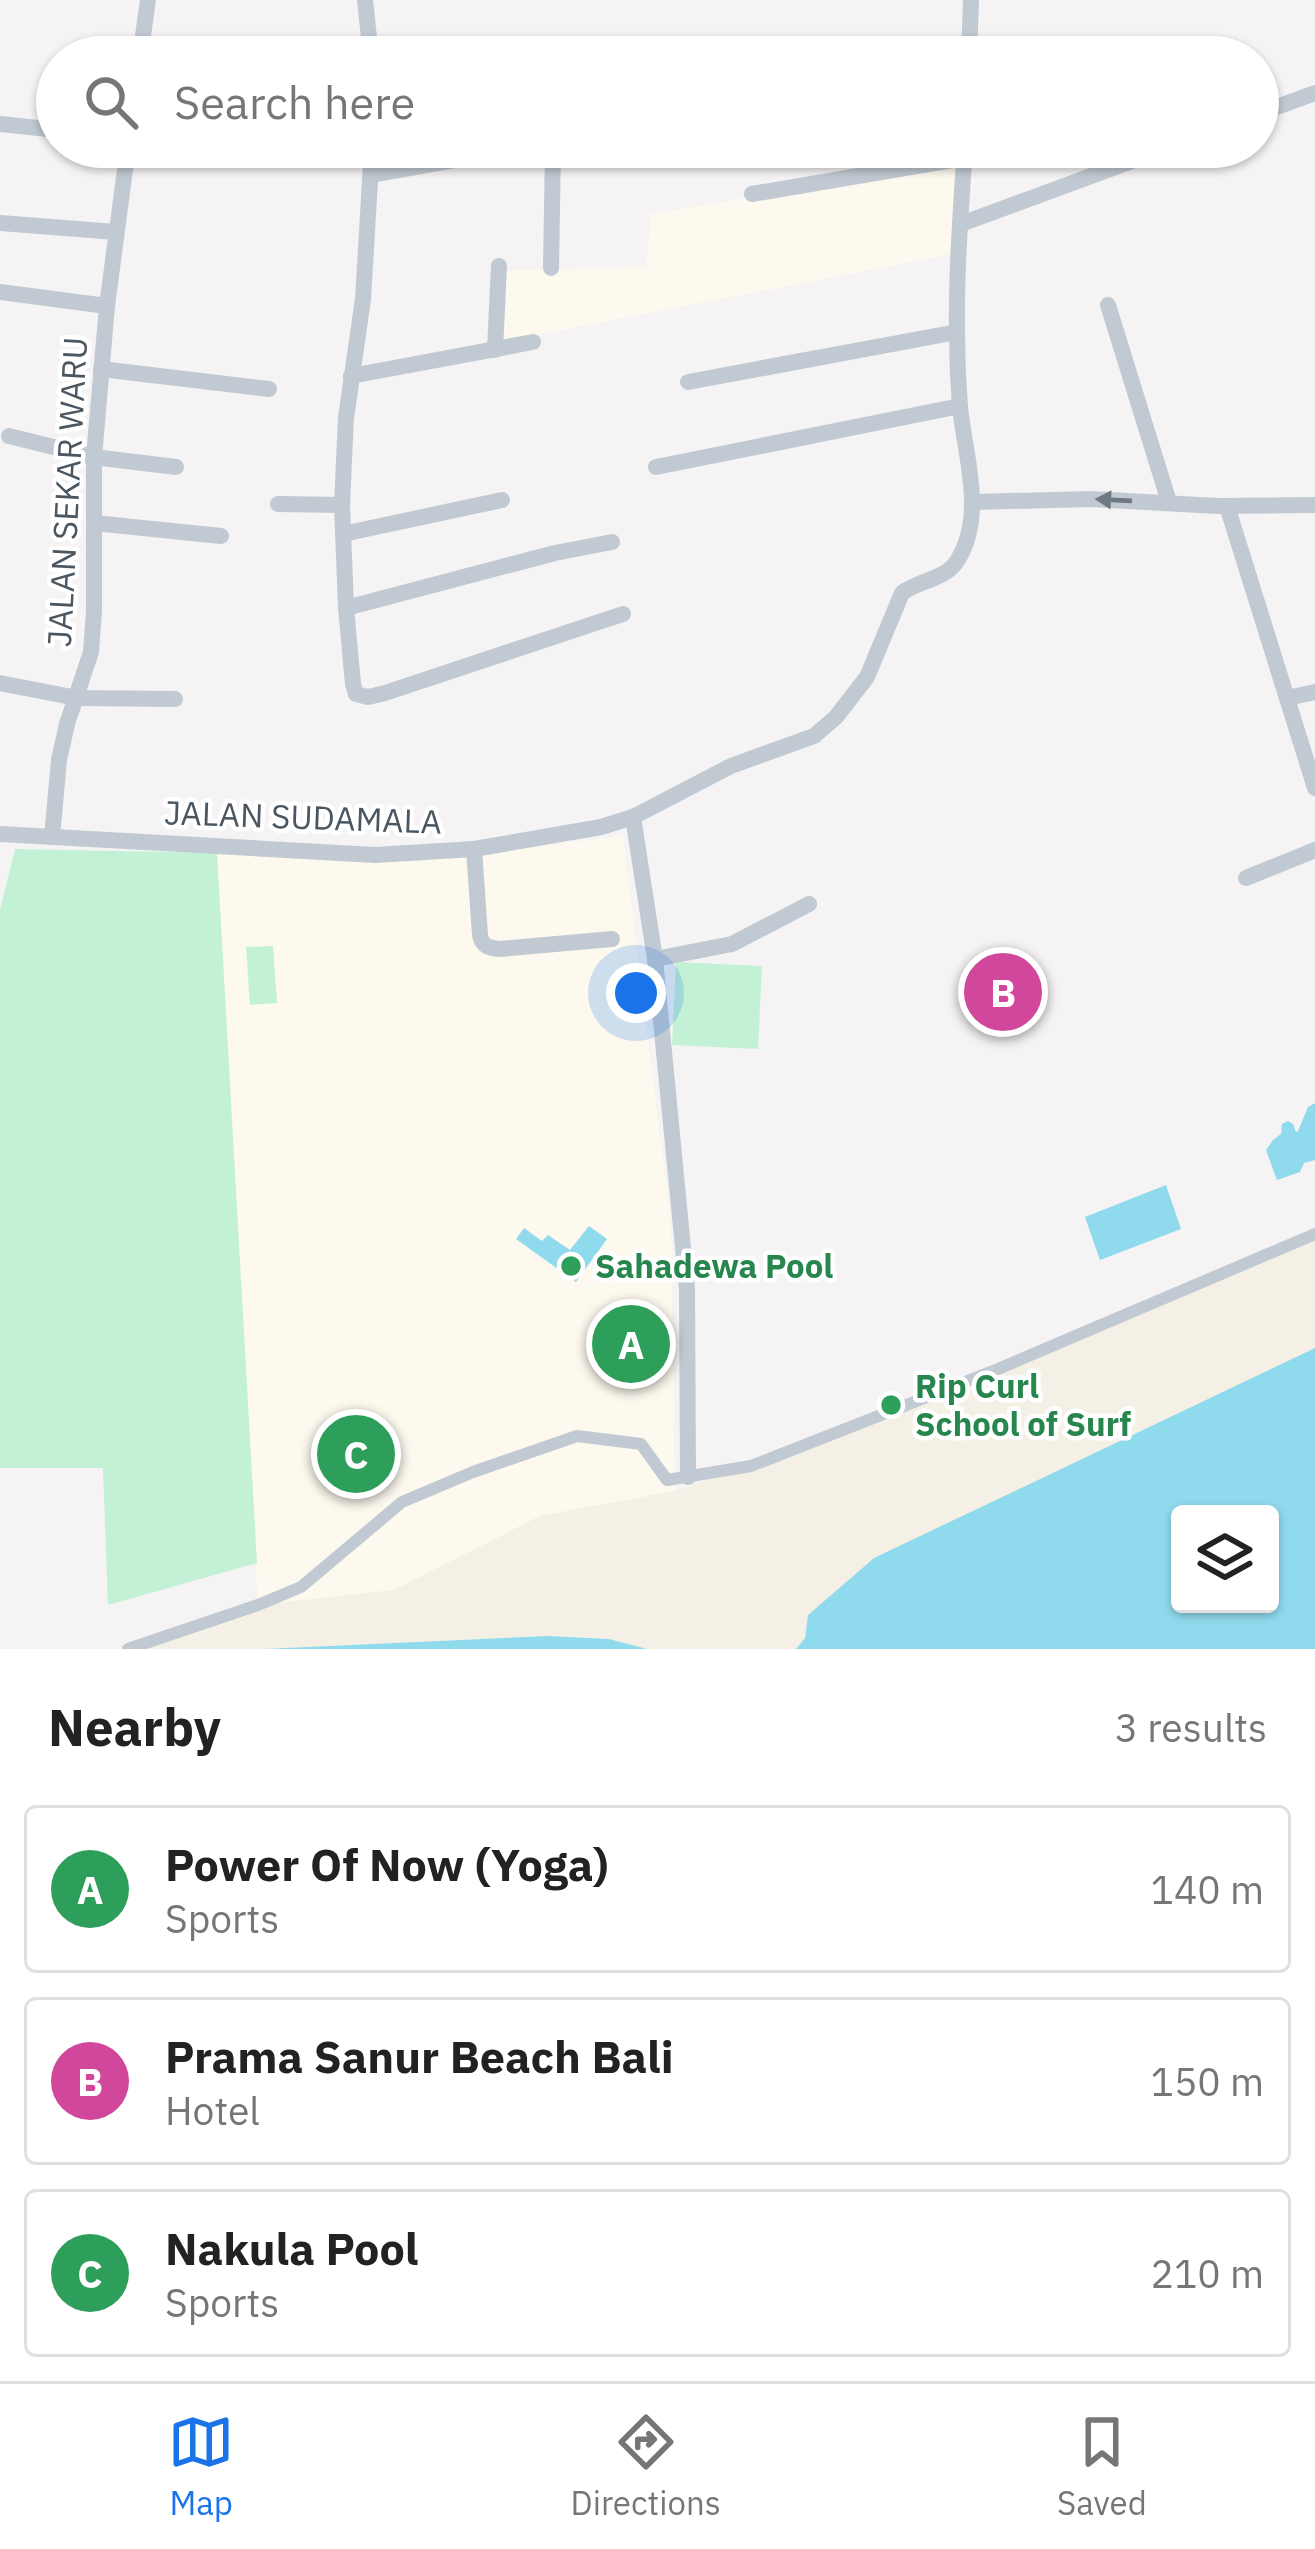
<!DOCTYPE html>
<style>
:root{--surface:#fff;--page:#f6f6f6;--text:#222;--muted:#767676;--line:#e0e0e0;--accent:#1a73e8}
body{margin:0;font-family:"IBM Plex Sans",sans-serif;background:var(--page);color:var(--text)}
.controls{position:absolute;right:36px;bottom:36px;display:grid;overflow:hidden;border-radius:12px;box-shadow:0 3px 9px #0004}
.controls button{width:108px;height:108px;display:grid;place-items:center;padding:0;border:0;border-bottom:3px solid var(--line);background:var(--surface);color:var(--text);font:60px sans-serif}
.you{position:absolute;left:636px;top:993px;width:42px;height:42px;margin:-30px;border:9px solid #fff;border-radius:50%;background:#1a73e8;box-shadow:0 0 0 18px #1a73e833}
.badge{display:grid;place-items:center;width:78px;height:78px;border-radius:50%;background:var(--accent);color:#fff;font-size:39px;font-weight:700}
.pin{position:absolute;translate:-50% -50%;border:6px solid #fff;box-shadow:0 3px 12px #0006}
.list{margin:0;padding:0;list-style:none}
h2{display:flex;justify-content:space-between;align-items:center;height:156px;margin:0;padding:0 48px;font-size:51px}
h2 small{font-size:39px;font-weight:400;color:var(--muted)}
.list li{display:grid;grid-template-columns:78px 1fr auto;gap:36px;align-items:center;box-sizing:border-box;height:168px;margin:0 24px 24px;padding:0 24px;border:3px solid var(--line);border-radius:12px}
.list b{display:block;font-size:45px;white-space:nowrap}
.list p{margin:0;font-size:39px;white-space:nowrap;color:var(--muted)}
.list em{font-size:39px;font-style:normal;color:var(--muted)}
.icon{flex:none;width:66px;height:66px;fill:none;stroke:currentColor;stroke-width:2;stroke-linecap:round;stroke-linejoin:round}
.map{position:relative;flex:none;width:1315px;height:1649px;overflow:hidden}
.search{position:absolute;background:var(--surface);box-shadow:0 3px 9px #0004;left:36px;right:36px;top:36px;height:132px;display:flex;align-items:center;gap:30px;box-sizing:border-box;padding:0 42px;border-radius:66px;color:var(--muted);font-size:45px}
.sheet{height:732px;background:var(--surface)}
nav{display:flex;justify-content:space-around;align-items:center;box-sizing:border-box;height:168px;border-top:3px solid var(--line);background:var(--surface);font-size:33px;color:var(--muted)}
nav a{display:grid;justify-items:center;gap:6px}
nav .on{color:var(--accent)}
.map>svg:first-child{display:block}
.commercial{fill:#fdf9ef}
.green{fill:#c3f1d5}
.sand{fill:#f5f0e5}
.water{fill:#90daee;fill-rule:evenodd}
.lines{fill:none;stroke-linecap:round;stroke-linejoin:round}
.pedestrian{stroke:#c1cad2;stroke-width:12}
.minor{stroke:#c1cad2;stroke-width:16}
.oneway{fill:#6e7983}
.leisure-dot{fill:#2e9e5b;stroke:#fff;stroke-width:4.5}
.labels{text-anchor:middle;stroke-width:9;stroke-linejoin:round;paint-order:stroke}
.street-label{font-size:33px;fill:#4a5661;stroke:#fff}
.leisure-label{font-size:33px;font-weight:bold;fill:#27864d;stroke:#fff;text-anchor:start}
</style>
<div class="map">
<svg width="1315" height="1649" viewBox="0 0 1315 1649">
<rect width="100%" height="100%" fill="#f5f3f3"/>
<g class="commercial">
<path d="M956,162l-4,92 -452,88 3,-71 143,-4 5,-53z"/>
<path d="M623,836l48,388 4,267 -135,25 -146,74 -136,15 -41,-752 194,9z"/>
</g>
<g class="green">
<path d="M15,849l202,4 40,710 -149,42 -5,-137h-103v-558z"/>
<path d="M273,946l4,57 -27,2 -4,-58z"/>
<path d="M676,962l86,4 -4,83 -86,-4z"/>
</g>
<path class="sand" d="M1315,1235v113l-510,290 -9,11h-149l-38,-10 -61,-3 -284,13h-126l120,-44 136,-15 146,-74 135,-25 76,-25z"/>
<g class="water">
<path d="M1315,1103v57l-11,3 -4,9 -23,8 -11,-30 7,-10 8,-6 1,-10 6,-3 5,3 3,8 2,-1 10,-24z"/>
<path d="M1166,1185l15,44 -81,31 -15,-43z"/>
<path d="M589,1226l18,13 -31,43 -60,-43 8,-11 18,13 6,-6 22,15z"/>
<path d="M1315,1348v301h-519l9,-11 3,-23 66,-57zM1180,1514h90v90h-90z"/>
<path d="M548,1636l61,3 38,10h-383z"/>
</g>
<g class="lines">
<path class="pedestrian" d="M128,1649l130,-44 43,-18 101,-85 71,-30 104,-36 64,8 26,36 84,-14 247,-97 317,-135"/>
<g class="minor">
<path d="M365,0l6,57"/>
<path d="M371,49l74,1 10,7"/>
<path d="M969,56l2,-56"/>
<path d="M140,57l8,-57"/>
<path d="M869,57l100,-11"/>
<path d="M1258,114l57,-21"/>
<path d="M0,124l57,6"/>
<path d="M372,147l-9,152 -17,119 -4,87 4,103 7,76 3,10 12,3 17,-4 238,-79"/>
<path d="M372,175l155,-28"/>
<path d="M752,194l212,-36"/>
<path d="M0,223l116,9"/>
<path d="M961,224l209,-77"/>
<path d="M551,268l2,-121"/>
<path d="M0,292l107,14"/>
<path d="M1108,305l61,197"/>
<path d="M495,350l4,-84"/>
<path d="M101,369l168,20"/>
<path d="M351,376l182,-34"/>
<path d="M688,382l269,-50"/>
<path d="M9,436l85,21 82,10"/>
<path d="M656,467l304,-61"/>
<path d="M973,502l118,-3 126,7 98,-1"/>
<path d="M278,504l64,1"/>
<path d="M1227,506l88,282"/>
<path d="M94,523l127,13"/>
<path d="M343,534l159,-34"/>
<path d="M346,608l209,-55 57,-11"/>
<path d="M0,683l77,15 98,1"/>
<path d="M1287,698l28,-6"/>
<path d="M633,817l22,142 32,330 1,188"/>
<path d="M0,834l375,21 99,-6 127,-22 32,-10 98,-51 83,-30 22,-19 31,-40 35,-84c17,-13 43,-13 55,-32 29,-45 8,-105 3,-154 -2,-25 -3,-50 -3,-74 -1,-62 4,-125 8,-186"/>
<path d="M52,837l7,-77 8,-36 24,-72 3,-42v-153l13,-151 21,-159"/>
<path d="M474,849l6,86c2,12 10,13 20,14l112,-10"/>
<path d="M1246,878l69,-28"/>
<path d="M655,959l77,-15 77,-40"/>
</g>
</g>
<defs><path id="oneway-solid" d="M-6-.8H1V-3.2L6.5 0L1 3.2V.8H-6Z" transform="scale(3)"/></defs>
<use class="oneway" href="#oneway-solid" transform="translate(1114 500) rotate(-177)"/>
<g class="leisure-dot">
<circle cx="571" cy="1266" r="12"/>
<circle cx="891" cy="1405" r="12"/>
</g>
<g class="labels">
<g class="street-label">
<text transform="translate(67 492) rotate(-87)" y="12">JALAN SEKAR WARU</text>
<text transform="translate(303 817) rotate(2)" y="12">JALAN SUDAMALA</text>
</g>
<g class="leisure-label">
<text x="595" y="1278">Sahadewa Pool</text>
<text x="915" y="1398">Rip Curl<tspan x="915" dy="38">School of Surf</tspan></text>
</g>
</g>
</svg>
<div class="controls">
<button><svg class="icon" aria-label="layers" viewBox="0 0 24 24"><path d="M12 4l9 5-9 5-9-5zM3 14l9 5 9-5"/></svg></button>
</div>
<div class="you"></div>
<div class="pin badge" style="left:631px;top:1344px;background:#2e9e5b">A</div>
<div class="pin badge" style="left:1003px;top:992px;background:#d1479c">B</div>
<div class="pin badge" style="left:356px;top:1454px;background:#2e9e5b">C</div>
<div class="search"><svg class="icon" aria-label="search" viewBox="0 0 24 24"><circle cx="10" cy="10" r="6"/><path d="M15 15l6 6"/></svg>Search here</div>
</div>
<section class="sheet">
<h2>Nearby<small>3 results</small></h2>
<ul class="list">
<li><span class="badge" style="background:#2e9e5b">A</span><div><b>Power Of Now (Yoga)</b><p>Sports</p></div><em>140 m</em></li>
<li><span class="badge" style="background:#d1479c">B</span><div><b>Prama Sanur Beach Bali</b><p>Hotel</p></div><em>150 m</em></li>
<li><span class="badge" style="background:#2e9e5b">C</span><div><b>Nakula Pool</b><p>Sports</p></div><em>210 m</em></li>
</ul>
</section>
<nav>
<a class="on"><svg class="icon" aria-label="map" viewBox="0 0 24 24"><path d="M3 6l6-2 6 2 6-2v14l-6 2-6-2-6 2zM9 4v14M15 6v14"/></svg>Map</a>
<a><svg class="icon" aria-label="directions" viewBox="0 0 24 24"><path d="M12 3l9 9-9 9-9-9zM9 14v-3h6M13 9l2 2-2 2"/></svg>Directions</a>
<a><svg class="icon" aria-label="saved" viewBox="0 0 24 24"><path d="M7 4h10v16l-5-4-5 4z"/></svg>Saved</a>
</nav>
